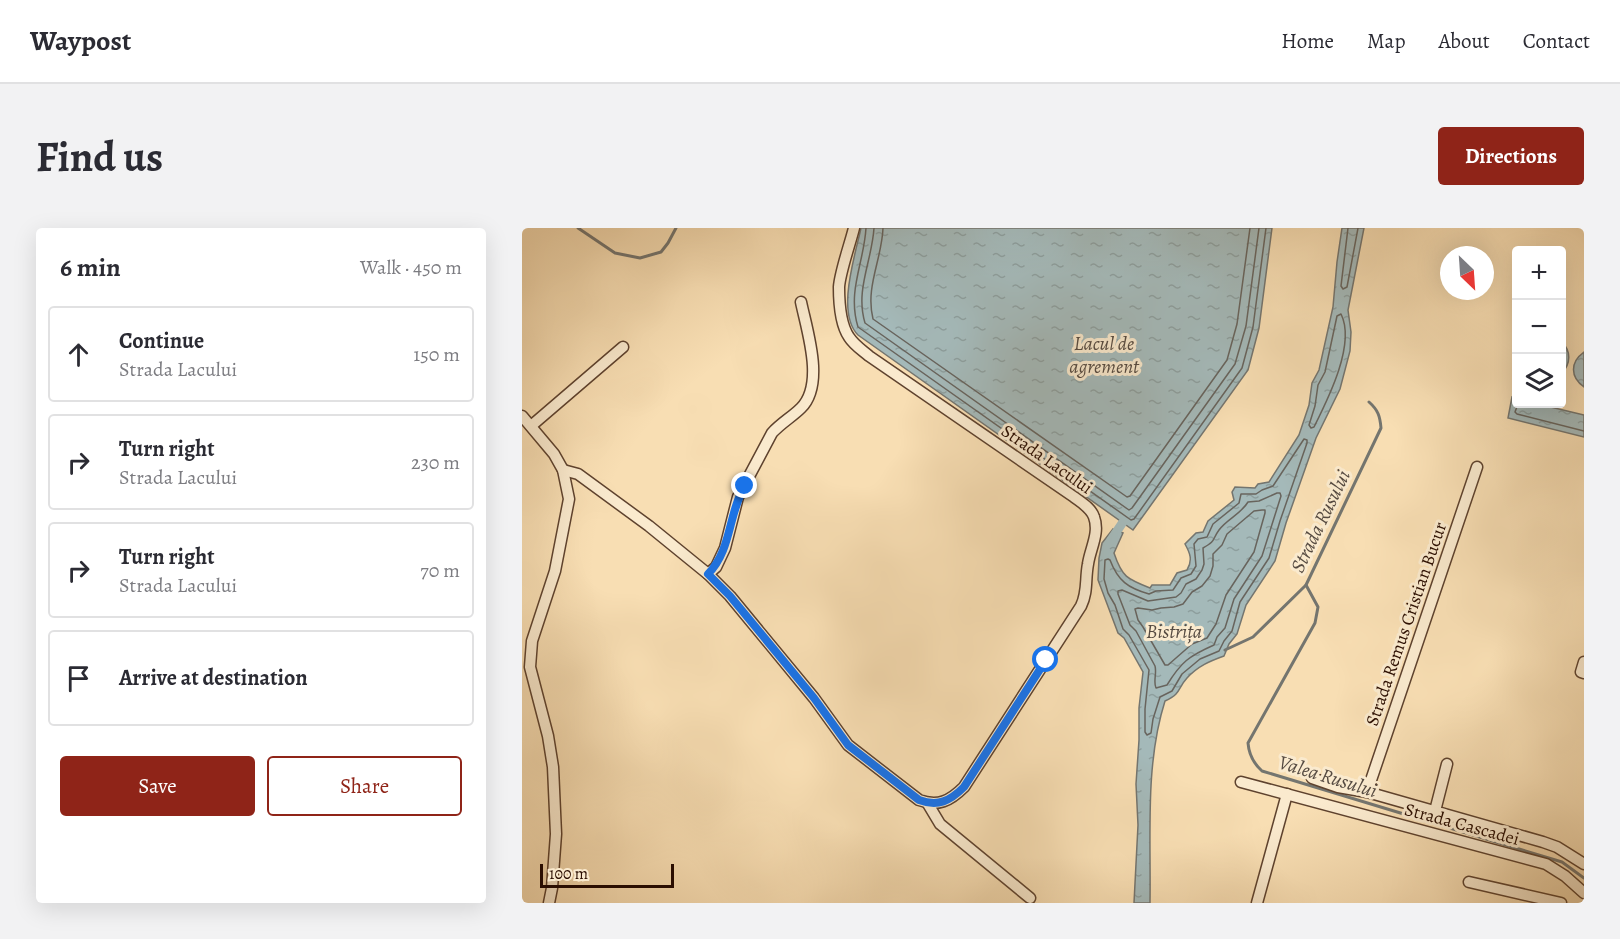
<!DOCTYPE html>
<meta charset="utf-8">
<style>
:root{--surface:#fff;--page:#f2f2f3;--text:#2b2b33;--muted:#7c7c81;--line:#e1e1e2;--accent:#8f2418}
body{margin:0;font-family:Alegreya,serif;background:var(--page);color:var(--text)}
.controls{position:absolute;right:18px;top:18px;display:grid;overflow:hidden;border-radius:6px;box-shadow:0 6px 24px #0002}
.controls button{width:54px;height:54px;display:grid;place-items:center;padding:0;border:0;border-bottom:2px solid var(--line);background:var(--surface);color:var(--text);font:30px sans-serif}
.compass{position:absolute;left:918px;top:18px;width:54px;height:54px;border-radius:50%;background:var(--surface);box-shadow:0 6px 24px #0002;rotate:155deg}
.scale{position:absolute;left:18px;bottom:15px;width:134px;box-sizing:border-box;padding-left:6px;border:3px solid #2b0e01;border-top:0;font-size:16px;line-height:21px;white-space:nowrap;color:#2b0e01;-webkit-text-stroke:4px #faeace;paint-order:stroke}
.stop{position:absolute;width:18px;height:18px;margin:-14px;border:4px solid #1a73e8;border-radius:50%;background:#fff}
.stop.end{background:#1a73e8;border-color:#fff;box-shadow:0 2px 6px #0008}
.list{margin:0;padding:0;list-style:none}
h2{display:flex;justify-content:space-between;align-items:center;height:78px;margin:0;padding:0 24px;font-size:26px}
h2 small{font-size:20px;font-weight:400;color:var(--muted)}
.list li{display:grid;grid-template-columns:39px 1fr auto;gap:18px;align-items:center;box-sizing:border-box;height:96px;margin:0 12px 12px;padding:0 12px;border:2px solid var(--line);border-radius:6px}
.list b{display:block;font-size:22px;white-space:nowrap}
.list p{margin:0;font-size:20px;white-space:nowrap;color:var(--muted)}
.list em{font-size:20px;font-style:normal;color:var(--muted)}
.actions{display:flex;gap:12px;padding:18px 24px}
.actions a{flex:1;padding:14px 0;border:2px solid var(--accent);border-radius:6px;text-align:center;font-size:21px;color:var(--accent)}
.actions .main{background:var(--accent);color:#fff}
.icon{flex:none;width:33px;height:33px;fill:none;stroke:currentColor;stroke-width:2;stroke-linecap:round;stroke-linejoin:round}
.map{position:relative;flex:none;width:1062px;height:675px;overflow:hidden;border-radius:6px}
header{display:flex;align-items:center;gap:36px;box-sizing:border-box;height:84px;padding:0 30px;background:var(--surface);border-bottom:2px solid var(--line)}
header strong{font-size:28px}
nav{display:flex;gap:33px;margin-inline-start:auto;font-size:21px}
.intro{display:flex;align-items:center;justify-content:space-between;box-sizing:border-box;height:144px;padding:0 36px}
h1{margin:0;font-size:42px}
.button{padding:15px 27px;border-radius:6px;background:var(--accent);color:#fff;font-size:21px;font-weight:700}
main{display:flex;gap:36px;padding:0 36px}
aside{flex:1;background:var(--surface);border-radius:6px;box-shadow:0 6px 24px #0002}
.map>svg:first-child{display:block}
.water{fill:url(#water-ripples);stroke:#74756f;stroke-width:1.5}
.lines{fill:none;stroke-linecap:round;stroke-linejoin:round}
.shore{stroke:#68645d;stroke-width:1.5}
.stream{stroke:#74756f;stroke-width:3}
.canal{stroke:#a4b9b9;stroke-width:9}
.minor-casing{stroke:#5e422e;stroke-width:13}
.minor{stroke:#faeace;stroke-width:10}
.route{stroke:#1a73e8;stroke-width:8}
.labels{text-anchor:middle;stroke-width:6;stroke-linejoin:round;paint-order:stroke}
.street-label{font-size:18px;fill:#2b0e01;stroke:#faeace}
.water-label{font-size:20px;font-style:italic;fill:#554a41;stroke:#faeace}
</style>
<header>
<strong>Waypost</strong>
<nav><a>Home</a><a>Map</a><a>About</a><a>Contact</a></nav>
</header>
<div class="intro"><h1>Find us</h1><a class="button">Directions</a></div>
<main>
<aside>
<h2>6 min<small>Walk · 450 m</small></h2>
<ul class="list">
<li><svg class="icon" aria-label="ahead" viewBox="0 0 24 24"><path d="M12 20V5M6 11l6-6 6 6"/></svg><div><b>Continue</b><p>Strada Lacului</p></div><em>150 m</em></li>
<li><svg class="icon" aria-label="right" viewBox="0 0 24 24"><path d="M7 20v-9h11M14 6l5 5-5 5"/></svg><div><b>Turn right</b><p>Strada Lacului</p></div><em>230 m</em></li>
<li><svg class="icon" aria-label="right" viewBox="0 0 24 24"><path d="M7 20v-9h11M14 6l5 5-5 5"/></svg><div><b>Turn right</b><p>Strada Lacului</p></div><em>70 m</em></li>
<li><svg class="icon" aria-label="arrive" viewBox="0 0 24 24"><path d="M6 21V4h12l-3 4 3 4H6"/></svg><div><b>Arrive at destination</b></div></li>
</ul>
<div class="actions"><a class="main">Save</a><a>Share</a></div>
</aside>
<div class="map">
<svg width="1062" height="675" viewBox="0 0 1062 675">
<defs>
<pattern id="water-ripples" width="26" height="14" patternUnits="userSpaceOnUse" patternTransform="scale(1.5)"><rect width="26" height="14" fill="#a4b9b9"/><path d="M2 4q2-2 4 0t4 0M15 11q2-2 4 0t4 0" fill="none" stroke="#8d9e9d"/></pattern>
</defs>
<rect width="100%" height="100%" fill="#f8deb3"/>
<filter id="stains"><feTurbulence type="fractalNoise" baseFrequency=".00333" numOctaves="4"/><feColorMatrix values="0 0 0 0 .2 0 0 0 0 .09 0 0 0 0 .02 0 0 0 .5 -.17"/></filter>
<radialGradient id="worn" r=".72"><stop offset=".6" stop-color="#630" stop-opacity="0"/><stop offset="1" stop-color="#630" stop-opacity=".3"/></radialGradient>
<g class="water">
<path d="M339,0h411l-13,100 -11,42 -115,160 -275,-195c-22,-22 -3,-79 3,-107z"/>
<path d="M820,0h22l-16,82 3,22 -1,19 -10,38 -24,49 -30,85 -11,38 -29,44 -9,29 -8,10 -5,12c-14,5 -26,10 -37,22 -10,11 -5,15 -22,23 -20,63 -14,134 -15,200v2h-16l4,-78 -2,-41 3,-44v-32l4,-36 -19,-34 -6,-5 -20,-53 1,-22 3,-15 11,-14 10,4 -9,20c8,24 13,26 36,35l2,-3h18l7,-12 10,-3c6,-10 3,-17 -2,-26l11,-11 7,-1 5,-11 26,-21 -2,-8 3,-5 20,1 3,-4 11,-2 30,-47 10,-30 3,-22 7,-13 14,-63 4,-45z"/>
<path d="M1040,114c9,9 9,21 0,31z"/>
<path d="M1062,124v35c-14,-10 -14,-25 0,-35z"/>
<path d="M990,169l4,1v6h22l46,11v22l-76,-19z"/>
</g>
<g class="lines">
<g class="shore">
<path d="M344,0c-2,35 -19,63 -8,99l273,193 3,-1 108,-151 11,-41 13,-99"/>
<path d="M352,0c-2,33 -19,62 -9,95l264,187 3,-2 103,-144 11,-38 13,-98"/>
<path d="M361,0c-1,31 -18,59 -10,91l254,178 3,-1 97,-136 10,-36 13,-96"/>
<path d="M826,0l-7,58 2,3 4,-2 11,-59"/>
<path d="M819,86c15,30 -13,85 -27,113l-3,1 -2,-3 6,-19 3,-21 7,-13 12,-56z"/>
<path d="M996,176l-3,8 2,2 67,17"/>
<path d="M782,211l3,1v3l-27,78 -11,37 -29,44 -8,29 -8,10 -5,10 -19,8 -18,15 -10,17 -12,6 -7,22 -2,14 -4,2 -2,-3v-23l4,-39 -20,-35 -6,-6 -8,-24 -7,-12 -4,-14 1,-19 3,-1 2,1c8,21 18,28 39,34l7,-3 17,-1 8,-12 10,-4 5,-8 -2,-22 4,-5 9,-2 6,-13 26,-21 2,-9h15l6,-4 11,-4z"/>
<path d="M755,265h3l1,3 -19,60 -28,43 -9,29 -8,9 -3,8c-25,11 -33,17 -47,40l-11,3c-3,-6 1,-15 -1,-22l-19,-35 -6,-6 -12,-31v-3l4,-1 26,11 28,-4 5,-4 5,-9 10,-5 6,-9 2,-6 -1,-16c14,-8 8,-7 16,-18 8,-11 22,-16 29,-28l11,-1z"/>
<path d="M740,282h3v3l-11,39 -28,43 -10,29 -9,14 -15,6 -24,21h-3l-22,-38 -5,-7 -3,-11 3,-1 14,2 9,-2 13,-1 9,-3 9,-12 10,-6 8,-10 3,-10v-12l9,-9 5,-11 27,-23z"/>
</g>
<g class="stream">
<path d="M56,0l37,25 25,5 21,-6 7,-9 8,-15"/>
<path d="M784,357l12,22 -3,16 -67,120c1,12 5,20 14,28l300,91 22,16"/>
<path d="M703,422l28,-13 53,-52 75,-157c-1,-12 -3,-18 -12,-26"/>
</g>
<path class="canal" d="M589,312l12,-18"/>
<defs>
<g id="minor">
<path d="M0,188l32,38 9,16 6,29 -14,72 -23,70 -2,26 18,69 5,31 3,67 -4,54 -3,15"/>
<path d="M9,198l92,-79"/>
<path d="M41,242l15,4 71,52 59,48 22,22 84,102 34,47 71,55c19,7 31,1 45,-13l117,-181c7,-14 4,-27 7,-42 2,-15 12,-31 6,-47 -3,-9 -12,-14 -20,-20l-205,-141c-7,-6 -15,-11 -20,-19 -9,-13 -10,-35 -10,-50 1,-15 11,-43 15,-59"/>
<path d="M186,346l8,-7 9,-19 13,-51 34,-64c9,-10 20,-16 29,-25 24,-24 6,-77 0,-106"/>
<path d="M1062,434l-3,10 3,1"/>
<path d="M790,550l26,9 29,5 176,50 14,5 27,17"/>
<path d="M719,554l305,82 19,12 19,17"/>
<path d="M845,564l110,-325"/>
<path d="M406,576l12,20 90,74"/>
<path d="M913,583l12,-47"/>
<path d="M947,654l92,21"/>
<path d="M735,675l30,-109"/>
</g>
</defs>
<use href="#minor" class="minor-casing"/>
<use href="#minor" class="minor"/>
</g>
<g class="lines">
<path class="route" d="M223,258c-17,27 -13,64 -37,88l22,22 84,102 34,47 71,55c19,7 31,1 45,-13l82,-127"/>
</g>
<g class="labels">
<g class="street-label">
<text transform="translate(525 231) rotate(35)" y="6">Strada Lacului</text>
<text transform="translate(884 396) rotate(-71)" y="6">Strada Remus Cristian Bucur</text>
<text transform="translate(940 596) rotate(15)" y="6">Strada Cascadei</text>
</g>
<g class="water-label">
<text x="582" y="122">Lacul de<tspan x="582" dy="23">agrement</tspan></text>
<text transform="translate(798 293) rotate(-64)" y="7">Strada Rusului</text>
<text x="652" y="410">Bistrița</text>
<text transform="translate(806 548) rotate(17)" y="7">Valea Rusului</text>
</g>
</g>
<rect width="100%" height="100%" filter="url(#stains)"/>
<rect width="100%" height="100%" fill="url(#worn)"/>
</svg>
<div class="controls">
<button>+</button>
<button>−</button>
<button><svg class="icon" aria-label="layers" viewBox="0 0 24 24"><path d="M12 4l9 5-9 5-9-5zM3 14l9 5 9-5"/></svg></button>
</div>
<svg class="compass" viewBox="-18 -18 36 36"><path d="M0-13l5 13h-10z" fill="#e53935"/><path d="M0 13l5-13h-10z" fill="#7c7c81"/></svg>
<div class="scale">100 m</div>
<div class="stop" style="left:524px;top:432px"></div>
<div class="stop end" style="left:223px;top:258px"></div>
</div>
</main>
